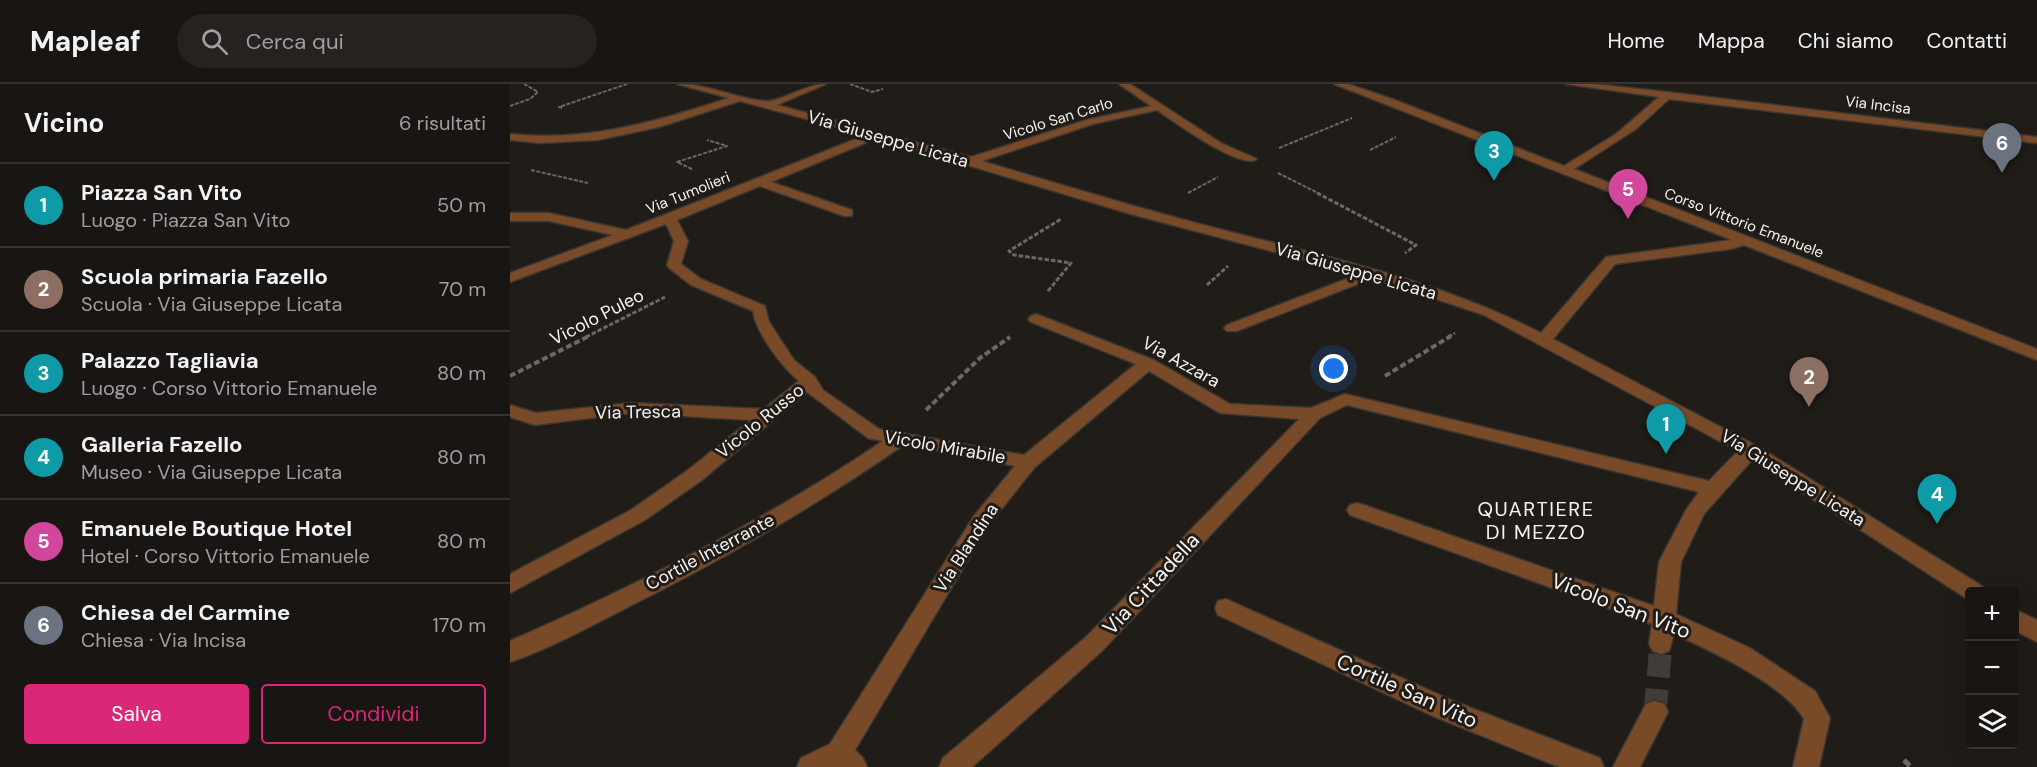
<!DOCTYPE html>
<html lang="it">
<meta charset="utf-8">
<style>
:root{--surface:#181512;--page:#252220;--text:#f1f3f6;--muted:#9f9f9f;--line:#363432;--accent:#db2777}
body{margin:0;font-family:"DM Sans",sans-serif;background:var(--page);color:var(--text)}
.controls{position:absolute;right:18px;bottom:18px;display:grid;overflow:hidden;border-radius:6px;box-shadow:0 6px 24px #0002}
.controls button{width:54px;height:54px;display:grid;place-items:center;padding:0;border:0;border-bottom:2px solid var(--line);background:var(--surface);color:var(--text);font:30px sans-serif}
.you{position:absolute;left:824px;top:285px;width:21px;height:21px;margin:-15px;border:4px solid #fff;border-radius:50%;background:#1a73e8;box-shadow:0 0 0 9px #1a73e833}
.badge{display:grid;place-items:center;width:39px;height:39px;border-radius:50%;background:var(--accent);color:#fff;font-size:20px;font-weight:700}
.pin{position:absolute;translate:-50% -50px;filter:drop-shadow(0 2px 3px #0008)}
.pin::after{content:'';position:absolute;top:32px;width:21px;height:18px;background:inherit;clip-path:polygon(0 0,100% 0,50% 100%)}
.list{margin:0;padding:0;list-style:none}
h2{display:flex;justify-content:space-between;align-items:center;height:78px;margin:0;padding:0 24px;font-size:26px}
h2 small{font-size:20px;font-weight:400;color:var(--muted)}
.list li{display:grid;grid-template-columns:39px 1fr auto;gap:18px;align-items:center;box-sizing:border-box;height:84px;padding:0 24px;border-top:2px solid var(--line)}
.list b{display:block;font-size:22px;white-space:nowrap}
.list p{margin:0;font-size:20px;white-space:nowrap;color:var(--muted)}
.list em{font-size:20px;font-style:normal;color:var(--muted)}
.actions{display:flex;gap:12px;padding:18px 24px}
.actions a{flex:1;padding:14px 0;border:2px solid var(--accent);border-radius:6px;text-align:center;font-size:21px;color:var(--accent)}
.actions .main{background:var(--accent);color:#fff}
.icon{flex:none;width:33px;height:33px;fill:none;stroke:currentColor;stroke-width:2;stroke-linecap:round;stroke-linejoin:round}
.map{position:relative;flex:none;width:1527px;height:683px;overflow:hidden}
header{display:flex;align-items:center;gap:36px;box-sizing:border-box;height:84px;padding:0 30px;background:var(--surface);border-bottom:2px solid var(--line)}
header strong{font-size:28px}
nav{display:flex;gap:33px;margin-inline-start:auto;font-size:21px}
.search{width:420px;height:54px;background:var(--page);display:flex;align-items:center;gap:15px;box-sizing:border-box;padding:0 21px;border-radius:33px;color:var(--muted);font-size:22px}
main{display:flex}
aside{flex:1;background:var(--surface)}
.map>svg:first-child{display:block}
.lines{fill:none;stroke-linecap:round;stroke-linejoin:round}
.minor-tunnel{stroke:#403c38;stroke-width:23;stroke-dasharray:23 12;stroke-linecap:butt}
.minor-casing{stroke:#3a3632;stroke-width:3}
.path-far3{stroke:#6c6864;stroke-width:2;stroke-dasharray:4 1.5;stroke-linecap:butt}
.path-far2{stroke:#6c6864;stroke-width:3;stroke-dasharray:4.5 2;stroke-linecap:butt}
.path-far1{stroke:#6c6864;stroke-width:4;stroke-dasharray:6 3;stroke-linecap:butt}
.path{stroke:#6c6864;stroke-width:5;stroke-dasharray:8 4;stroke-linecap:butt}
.minor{fill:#794a28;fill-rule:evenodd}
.labels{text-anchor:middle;stroke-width:6;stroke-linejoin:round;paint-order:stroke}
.far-street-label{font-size:15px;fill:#f6f3f0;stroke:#201c18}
.street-label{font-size:18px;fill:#f6f3f0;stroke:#201c18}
.neighbourhood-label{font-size:20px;letter-spacing:1.5px;fill:#f6f3f0;stroke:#201c18}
.near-street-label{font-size:21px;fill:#f6f3f0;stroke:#201c18}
</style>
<header>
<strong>Mapleaf</strong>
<div class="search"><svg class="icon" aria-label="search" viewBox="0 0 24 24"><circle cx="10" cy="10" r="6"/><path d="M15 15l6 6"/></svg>Cerca qui</div>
<nav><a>Home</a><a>Mappa</a><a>Chi siamo</a><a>Contatti</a></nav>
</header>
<main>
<aside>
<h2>Vicino<small>6 risultati</small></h2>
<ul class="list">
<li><span class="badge" style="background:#0f9aa8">1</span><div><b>Piazza San Vito</b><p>Luogo · Piazza San Vito</p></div><em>50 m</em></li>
<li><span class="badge" style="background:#8d6e63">2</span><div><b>Scuola primaria Fazello</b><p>Scuola · Via Giuseppe Licata</p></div><em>70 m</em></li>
<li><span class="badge" style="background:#0f9aa8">3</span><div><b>Palazzo Tagliavia</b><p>Luogo · Corso Vittorio Emanuele</p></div><em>80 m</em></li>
<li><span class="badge" style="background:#0f9aa8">4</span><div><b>Galleria Fazello</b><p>Museo · Via Giuseppe Licata</p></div><em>80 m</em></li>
<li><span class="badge" style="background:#d1479c">5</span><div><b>Emanuele Boutique Hotel</b><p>Hotel · Corso Vittorio Emanuele</p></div><em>80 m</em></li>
<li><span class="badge" style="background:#6b7280">6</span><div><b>Chiesa del Carmine</b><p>Chiesa · Via Incisa</p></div><em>170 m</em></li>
</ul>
<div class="actions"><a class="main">Salva</a><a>Condividi</a></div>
</aside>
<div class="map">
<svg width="1527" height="683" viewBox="0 0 1527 683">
<rect width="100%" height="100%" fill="#201c18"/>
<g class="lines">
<path class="minor-tunnel" d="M1145,628l6,-68"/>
<defs>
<g id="minor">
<path d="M167,0c31,0 57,14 87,17 15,2 41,-17 62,-17l-49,21 194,52 115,-37 65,-14 -32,-22h11l91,59 36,16c-15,12 -84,-38 -100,-49l-64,14 -111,37c83,25 166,50 249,71 106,27 213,51 310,101l65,-76 126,-17 -398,-156h14l47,16 169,66 52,-32 43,-37 -93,-13h28l73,8 370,45v6l-368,-44 -33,30 -62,40 463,180v11l-293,-115 -13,4 -116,15 -62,75 204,107 225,140 3,6h-15v7l-4,-1 -214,-138 -48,54 -23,48 -5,52 74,34 65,43 15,27 -11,49h-26l11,-48c-20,-35 -93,-68 -130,-85l-5,17 -8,3 -8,-3 -4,-7 3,-20 -302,-109 -3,-5 3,-5 7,-2 7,2 290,101 5,-44 27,-52 13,-18 -352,-87 -27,13 -219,234 -129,115h-33l4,-9 142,-120 214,-219 -79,-6 -71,-42 -114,96 -47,59 -133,224 8,8 4,9h-70l4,-9 29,-14 144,-228 41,-50 -110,-22c-88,61 -179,114 -275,162 -39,20 -79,42 -120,56v-21c130,-57 256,-121 373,-200l-15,-3 -61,-46 -105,88 -57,40 -135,73v-19l121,-64 57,-40 63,-50 -120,-7 -96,12 -25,-8v-12l26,8 95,-10 133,6 35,-28c-17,-14 -43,-48 -46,-70l-62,-26 -22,-17 -2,-3 7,-24 -8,-17 -156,58v-9l103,-38 -64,-14h-39v-8h39l77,17 240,-95 -126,-34 -81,26 -61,13 -58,3 -30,-3v-6c77,8 146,-12 219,-36zM367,54l257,77 225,59 -132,51 -3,3 3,3h10l136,-53 111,37 254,136 -29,30 -364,-87 -34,14 -81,-4 -76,-44 -118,-46 -5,2 -3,3 3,3 105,42 -112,91 -145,-26 -56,-39 -8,-13 -21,-17 -25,-38 -4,-16 -64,-27 -20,-15 7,-23 -11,-21 83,-34 84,30h8v-6l-81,-28z"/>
<path d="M716,515l225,101 149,58 4,9h-45l-126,-51 -215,-101 -3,-7 3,-7z"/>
<path d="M1504,525l23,11v22l-23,-12z"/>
<path d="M1145,617l9,3 4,8 -28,55h-27l33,-63z"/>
</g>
</defs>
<use href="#minor" class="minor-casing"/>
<g class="path-far3">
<path d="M340,0l22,8 11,-3"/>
<path d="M0,22l20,-7 8,-7 -14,-8"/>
<path d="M52,24l-3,-1 68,-23"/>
<path d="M769,64l73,-30"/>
<path d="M860,66l26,-13"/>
<path d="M182,85l-15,-7 50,-16 -20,-6"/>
<path d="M21,86l57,13"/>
<path d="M768,89l42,21"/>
<path d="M678,109l30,-16"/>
</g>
<g class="path-far2">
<path d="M807,109l99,52 -11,8"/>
<path d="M697,201l21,-19"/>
<path d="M538,207l23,-28 -57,-8 -5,-4 52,-32"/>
<path d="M76,253l79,-40"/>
<path d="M938,253l7,-4"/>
</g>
<g class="path-far1">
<path d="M0,292l79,-40"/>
<path d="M875,292l66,-40"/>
<path d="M416,326l54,-52 30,-21"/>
</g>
<path class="path" d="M1394,676l7,7"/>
<use href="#minor" class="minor"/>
</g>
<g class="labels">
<g class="far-street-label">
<text transform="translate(1368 21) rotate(7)" y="5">Via Incisa</text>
<text transform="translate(548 35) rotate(-17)" y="5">Vicolo San Carlo</text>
<text transform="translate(178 109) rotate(-22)" y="5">Via Tumolieri</text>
<text transform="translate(1234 139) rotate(21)" y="5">Corso Vittorio Emanuele</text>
</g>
<g class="street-label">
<text transform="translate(378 55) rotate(16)" y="6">Via Giuseppe Licata</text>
<text transform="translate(846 187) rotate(16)" y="6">Via Giuseppe Licata</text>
<text transform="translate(87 233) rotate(-27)" y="6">Vicolo Puleo</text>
<text transform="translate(671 278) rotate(29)" y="6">Via Azzara</text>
<text transform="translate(128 328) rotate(-1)" y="6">Via Tresca</text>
<text transform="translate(250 337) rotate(-39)" y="6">Vicolo Russo</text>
<text transform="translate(435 363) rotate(10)" y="6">Vicolo Mirabile</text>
<text transform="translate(1283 394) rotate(32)" y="6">Via Giuseppe Licata</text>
<text transform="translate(456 464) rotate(-57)" y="6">Via Blandina</text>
<text transform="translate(200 468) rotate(-28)" y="6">Cortile Interrante</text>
</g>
<g class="neighbourhood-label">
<text x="1026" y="432">QUARTIERE<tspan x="1026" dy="23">DI MEZZO</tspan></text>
</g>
<g class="near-street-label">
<text transform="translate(641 500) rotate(-47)" y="7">Via Cittadella</text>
<text transform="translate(1111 522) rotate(21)" y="7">Vicolo San Vito</text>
<text transform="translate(897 607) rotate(24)" y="7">Cortile San Vito</text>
</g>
</g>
</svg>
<div class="controls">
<button>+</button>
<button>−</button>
<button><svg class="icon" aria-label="layers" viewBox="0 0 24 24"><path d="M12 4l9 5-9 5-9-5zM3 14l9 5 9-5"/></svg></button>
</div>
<div class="you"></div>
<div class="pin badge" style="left:1156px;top:370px;background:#0f9aa8">1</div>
<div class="pin badge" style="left:1299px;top:323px;background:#8d6e63">2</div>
<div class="pin badge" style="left:984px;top:97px;background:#0f9aa8">3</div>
<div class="pin badge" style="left:1427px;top:440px;background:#0f9aa8">4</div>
<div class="pin badge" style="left:1118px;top:135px;background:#d1479c">5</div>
<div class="pin badge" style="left:1492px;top:89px;background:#6b7280">6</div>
</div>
</main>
